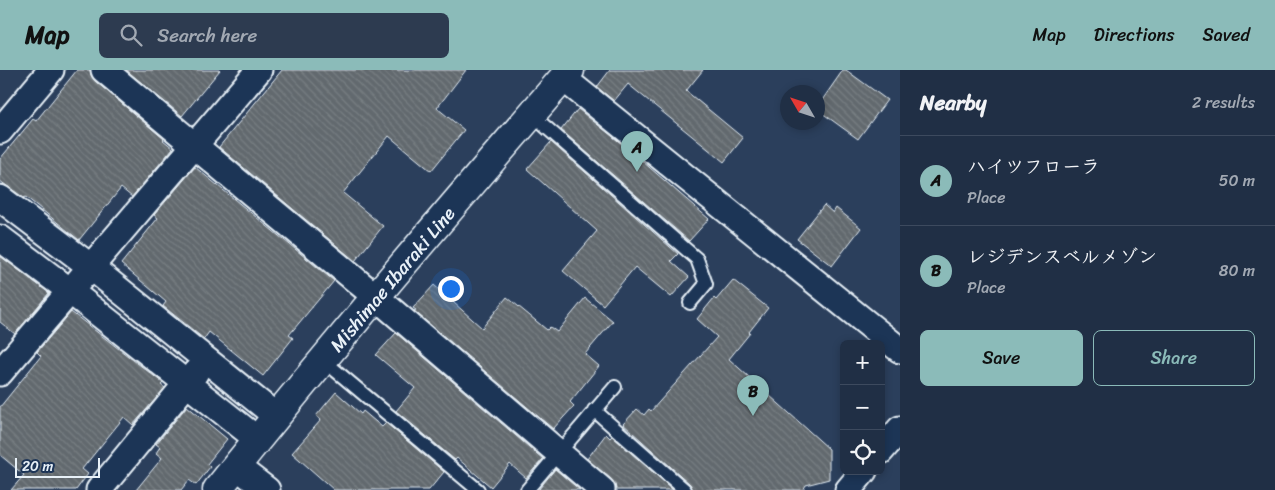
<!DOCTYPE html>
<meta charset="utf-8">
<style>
:root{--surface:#202f45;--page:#2d3b50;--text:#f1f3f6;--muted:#a2a9b3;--line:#3d4a5e;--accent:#8bbbb9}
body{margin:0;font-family:Sriracha,"Klee One",sans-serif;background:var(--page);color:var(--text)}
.controls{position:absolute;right:15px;bottom:15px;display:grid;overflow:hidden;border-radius:8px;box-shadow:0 2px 8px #0003}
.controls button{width:45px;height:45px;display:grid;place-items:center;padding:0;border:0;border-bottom:1px solid var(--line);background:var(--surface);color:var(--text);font:25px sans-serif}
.compass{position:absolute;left:780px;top:15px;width:45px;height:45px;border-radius:50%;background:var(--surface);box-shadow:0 2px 8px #0003;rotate:309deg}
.scale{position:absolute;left:15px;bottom:12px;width:85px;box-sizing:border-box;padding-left:5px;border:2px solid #e8f1f8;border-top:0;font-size:14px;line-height:18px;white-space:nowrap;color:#e8f1f8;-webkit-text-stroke:4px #1d3557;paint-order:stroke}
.you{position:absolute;left:450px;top:218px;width:18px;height:18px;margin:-12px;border:4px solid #fff;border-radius:50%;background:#1a73e8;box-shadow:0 0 0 8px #1a73e833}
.badge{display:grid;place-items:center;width:32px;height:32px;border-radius:50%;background:var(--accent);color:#111;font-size:16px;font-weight:700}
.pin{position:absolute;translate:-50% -41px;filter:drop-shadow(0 1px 2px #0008)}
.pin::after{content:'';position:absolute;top:26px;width:18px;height:15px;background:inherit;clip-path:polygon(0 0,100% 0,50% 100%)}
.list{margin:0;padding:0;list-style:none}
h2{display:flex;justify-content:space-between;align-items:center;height:65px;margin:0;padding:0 20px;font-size:21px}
h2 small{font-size:16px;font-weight:400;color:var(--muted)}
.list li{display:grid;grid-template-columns:32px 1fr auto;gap:15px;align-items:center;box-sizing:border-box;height:90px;padding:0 20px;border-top:1px solid var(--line)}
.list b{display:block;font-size:19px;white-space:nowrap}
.list p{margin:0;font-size:16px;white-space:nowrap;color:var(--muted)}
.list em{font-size:16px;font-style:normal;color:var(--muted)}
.actions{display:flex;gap:10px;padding:15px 20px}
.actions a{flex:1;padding:11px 0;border:1px solid var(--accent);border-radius:8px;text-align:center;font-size:18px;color:var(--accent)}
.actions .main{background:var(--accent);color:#111}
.icon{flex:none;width:28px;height:28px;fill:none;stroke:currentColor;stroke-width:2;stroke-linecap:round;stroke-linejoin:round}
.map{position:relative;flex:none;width:900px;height:420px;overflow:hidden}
header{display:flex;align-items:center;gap:30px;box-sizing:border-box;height:70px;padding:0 25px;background:var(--accent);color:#111}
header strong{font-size:24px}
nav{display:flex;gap:28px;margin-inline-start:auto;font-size:18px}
.search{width:350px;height:45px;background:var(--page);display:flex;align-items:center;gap:12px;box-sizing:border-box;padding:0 18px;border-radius:8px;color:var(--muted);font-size:19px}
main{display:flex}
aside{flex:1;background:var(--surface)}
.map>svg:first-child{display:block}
.building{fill:url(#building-back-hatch);stroke:#e8f1f8}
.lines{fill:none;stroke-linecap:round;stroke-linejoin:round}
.lane-casing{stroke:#e8f1f8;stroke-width:16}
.street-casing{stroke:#e8f1f8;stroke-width:29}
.secondary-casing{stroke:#e8f1f8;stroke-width:31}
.lane{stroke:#1d3557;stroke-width:12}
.street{stroke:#1d3557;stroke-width:25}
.secondary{stroke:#1d3557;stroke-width:28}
.labels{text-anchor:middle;stroke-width:4;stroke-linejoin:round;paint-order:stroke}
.street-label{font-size:19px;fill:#e8f1f8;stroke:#1d3557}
</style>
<header>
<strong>Map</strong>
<div class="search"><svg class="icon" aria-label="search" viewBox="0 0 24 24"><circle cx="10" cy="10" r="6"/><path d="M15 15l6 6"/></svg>Search here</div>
<nav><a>Map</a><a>Directions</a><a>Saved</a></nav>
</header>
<main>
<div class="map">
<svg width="900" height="420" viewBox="0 0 900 420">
<defs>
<pattern id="building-back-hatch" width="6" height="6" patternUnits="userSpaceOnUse" patternTransform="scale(1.25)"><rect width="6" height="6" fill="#62696e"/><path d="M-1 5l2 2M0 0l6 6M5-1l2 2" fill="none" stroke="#787f83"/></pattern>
</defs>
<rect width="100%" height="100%" fill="#2b3f5c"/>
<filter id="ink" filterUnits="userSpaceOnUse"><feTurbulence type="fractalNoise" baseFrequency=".02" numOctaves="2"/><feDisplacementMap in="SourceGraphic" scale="10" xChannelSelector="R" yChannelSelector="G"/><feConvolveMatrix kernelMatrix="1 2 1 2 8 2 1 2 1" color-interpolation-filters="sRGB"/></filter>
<g filter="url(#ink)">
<g class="building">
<path d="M77,0h13l1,5 4,6 69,58 -1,1 10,8 -41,49 -11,-9 -42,52 -53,-43 -2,1 -24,-17v-22l33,-40 3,2z"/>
<path d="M126,0h94l-38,46z"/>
<path d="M282,0h184l-29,38 27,22 -33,41 -42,-35 -46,57 40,33 -28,35 -136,-114z"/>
<path d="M610,0h93l-17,21 57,47 -19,24 -96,-78 -14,17 -17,-14z"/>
<path d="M843,0h3l41,30 -29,39 -40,-29v-4z"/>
<path d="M578,39l49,39 82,71 -20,22 -128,-111z"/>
<path d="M551,72l127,112 -7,7 18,16 -18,20 -36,-30 -32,38 -40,-34 34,-40 -70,-62z"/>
<path d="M195,97l139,114 -45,54 4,3 -30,38 -54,-44 -5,7 -41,-33 3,-4 -45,-38 37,-46 -4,-3z"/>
<path d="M824,135l9,8 3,-5 25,20 -29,38 -35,-27z"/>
<path d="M0,186l49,37 -34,41 -15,-12z"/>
<path d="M733,210l35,28 -19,24 1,1 -21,26 100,90v30l-23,6 -3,5h-110l-3,-6 -67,-60 14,-15 7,6 5,-6 2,2 66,-74 -20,-18 17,-21 2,2z"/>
<path d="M434,215l48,43 25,-31 40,33 3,-3 7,5 28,-34 28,23 -28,33 14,12 -29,36 4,4 -21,23 -139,-118 2,-1 -3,-2z"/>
<path d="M71,242l92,71 -2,2 4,3 -32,37 -9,-8 -42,52 6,5 -12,16h-65l13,-15 -24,-20v-48l41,-51 -4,-4z"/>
<path d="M396,263l147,126 -17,19 -16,-14 -19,23 -34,-29 -2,2 -59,-49 19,-23 -39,-33z"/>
<path d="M336,322l25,22 2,-3 19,16 4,-4 58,49 -15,18h-95l-42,-37 29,-33 -5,-4z"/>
<path d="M187,336l40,33 -20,25 3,3 -14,18 -7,-5 -8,10h-45l26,-32 -6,-5 4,-6 -4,-3z"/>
<path d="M606,364l4,4 2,-2 61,54h-57l-1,-5 -4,-6 -24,-20z"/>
<path d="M555,399l25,21h-40l-1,-1z"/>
</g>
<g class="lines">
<defs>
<g id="lane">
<path d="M532,45l165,144 9,25 -16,19"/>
<path d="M323,290l155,130"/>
<path d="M594,340l91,80"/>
<path d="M527,420l88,-103"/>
</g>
<g id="street">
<path d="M104,0l272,227 226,193"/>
<path d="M563,8l337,272"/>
<path d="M0,61l51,-61"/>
<path d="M0,128l91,69 185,149"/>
<path d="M0,168l70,53 187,148"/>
<path d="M0,303l259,-303"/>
<path d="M881,381l19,-22"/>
<path d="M236,396l31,24"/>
<path d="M99,420l97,-118"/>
<path d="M848,420l16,-19"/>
</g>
<path id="secondary" d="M217,420c114,-143 233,-282 353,-420"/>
</defs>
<use href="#lane" class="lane-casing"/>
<use href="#street" class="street-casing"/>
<use href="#secondary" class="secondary-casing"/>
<use href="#lane" class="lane"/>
<use href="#street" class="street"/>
<use href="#secondary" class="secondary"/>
</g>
</g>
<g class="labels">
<g class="street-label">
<text transform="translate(392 209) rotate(-50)" y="7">Mishimae Ibaraki Line</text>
</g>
</g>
</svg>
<div class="controls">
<button>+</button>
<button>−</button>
<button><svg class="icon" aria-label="locate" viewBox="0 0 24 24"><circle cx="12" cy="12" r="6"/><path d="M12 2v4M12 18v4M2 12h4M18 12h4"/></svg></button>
</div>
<svg class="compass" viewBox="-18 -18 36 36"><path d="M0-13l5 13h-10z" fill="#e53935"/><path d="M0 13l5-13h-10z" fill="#a2a9b3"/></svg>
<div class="scale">20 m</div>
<div class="you"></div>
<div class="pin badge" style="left:637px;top:102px">A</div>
<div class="pin badge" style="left:753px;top:346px">B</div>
</div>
<aside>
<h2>Nearby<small>2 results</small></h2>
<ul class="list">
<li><span class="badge">A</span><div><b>ハイツフローラ</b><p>Place</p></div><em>50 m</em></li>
<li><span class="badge">B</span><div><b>レジデンスベルメゾン</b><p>Place</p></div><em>80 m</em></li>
</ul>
<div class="actions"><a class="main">Save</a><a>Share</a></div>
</aside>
</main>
